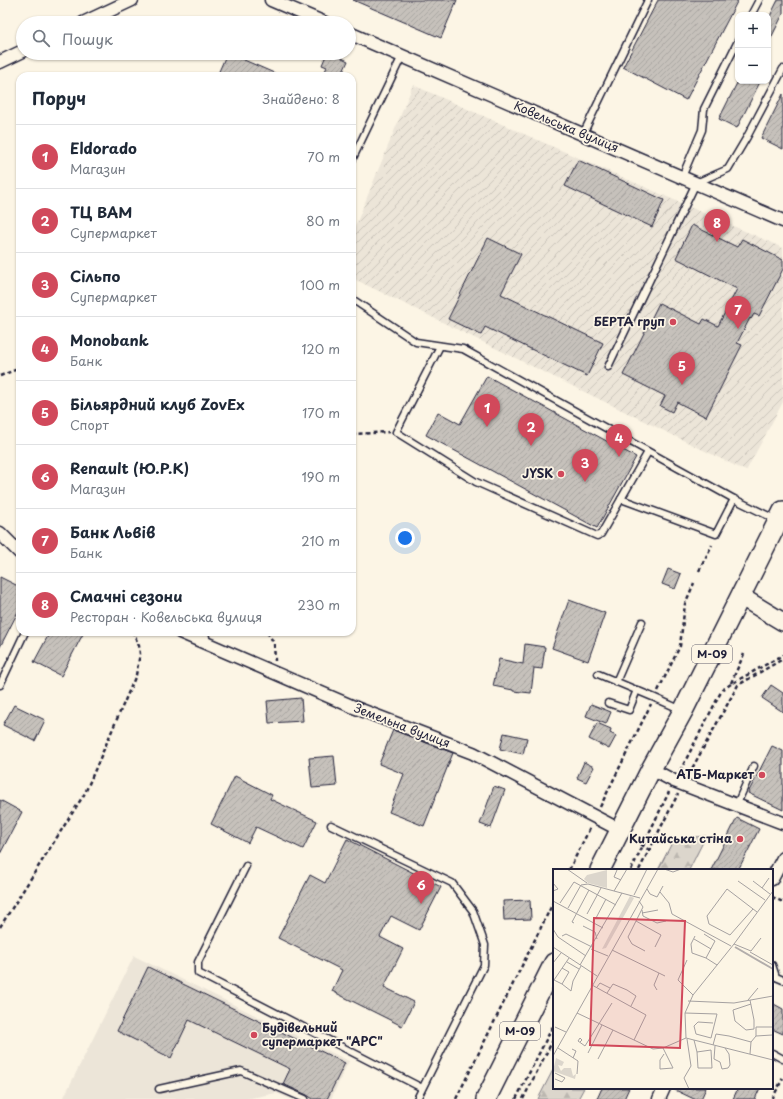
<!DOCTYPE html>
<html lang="uk">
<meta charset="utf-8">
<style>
:root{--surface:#fff;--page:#f2f2f3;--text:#1f2937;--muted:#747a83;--line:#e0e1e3;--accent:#d1495b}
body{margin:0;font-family:"Playpen Sans",sans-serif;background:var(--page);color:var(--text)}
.controls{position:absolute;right:12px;top:12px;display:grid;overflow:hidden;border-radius:8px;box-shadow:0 1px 3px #0004}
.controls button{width:36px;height:36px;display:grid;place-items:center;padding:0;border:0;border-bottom:1px solid var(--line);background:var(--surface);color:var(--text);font:20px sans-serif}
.you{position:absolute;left:405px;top:538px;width:14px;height:14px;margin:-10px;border:3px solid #fff;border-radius:50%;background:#1a73e8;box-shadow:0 0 0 6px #1a73e833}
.badge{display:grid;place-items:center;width:26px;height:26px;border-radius:50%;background:var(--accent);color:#fff;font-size:13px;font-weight:700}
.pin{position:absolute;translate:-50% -33px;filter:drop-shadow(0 1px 2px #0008)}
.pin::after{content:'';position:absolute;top:21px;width:14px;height:12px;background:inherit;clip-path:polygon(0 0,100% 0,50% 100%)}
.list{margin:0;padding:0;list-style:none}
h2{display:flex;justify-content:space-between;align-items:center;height:52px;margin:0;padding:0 16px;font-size:17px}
h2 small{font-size:13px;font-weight:400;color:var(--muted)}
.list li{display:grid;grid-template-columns:26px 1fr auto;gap:12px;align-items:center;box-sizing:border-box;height:64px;padding:0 16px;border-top:1px solid var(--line)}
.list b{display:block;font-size:15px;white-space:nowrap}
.list p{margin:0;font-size:13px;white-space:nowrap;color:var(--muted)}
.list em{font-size:13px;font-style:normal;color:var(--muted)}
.icon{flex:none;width:22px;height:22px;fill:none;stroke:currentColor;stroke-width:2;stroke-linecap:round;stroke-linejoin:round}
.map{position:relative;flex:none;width:783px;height:1099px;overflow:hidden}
.search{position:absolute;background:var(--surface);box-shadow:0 1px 3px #0004;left:16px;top:16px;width:340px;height:44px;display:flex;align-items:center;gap:10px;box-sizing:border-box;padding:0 14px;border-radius:22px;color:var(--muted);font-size:15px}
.panel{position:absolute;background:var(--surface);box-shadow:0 1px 3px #0004;left:16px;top:72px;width:340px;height:564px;border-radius:12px}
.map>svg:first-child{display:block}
.built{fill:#ece5d8}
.industrial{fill:url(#industrial-furrows)}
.forest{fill:url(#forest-firs);stroke:#7f7c84}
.building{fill:url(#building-hatch);stroke:#22223b}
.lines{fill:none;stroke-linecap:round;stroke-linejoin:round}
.lane-casing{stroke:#22223b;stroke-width:9}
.street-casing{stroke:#22223b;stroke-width:15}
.secondary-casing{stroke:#22223b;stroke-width:20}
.primary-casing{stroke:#22223b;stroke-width:22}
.path{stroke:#22223b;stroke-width:2.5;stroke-dasharray:4 3;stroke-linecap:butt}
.lane{stroke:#fcf5e5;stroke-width:6}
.street{stroke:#fcf5e5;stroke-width:12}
.secondary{stroke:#fcf5e5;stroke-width:17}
.primary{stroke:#fcf5e5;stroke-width:19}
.poi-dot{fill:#d1495b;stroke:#fcf5e5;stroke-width:1.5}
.labels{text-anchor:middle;stroke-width:3.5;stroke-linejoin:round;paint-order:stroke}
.shield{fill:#fcf5e5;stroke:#63616e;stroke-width:1}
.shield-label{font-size:11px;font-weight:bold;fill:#22223b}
.street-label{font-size:12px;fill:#22223b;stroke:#fcf5e5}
.poi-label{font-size:12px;font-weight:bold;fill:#22223b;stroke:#fcf5e5;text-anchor:end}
.inset-river{fill:none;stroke:#b2adab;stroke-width:2}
.inset-road{fill:none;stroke:#a5a1a1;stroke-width:1}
.view{fill:#d1495b;fill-opacity:0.15;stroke:#d1495b;stroke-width:2}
.inset-edge{fill:none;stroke:#22223b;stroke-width:2}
</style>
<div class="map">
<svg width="783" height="1099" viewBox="0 0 783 1099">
<defs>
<pattern id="industrial-furrows" width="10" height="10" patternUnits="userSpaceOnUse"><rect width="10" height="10" fill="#ece5d8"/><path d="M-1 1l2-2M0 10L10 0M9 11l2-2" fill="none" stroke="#cac4ba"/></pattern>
<pattern id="forest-firs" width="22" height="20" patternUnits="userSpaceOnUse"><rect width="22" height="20" fill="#dcd6cc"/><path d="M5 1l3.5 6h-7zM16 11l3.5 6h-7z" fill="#bcb7b0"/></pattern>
<pattern id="building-hatch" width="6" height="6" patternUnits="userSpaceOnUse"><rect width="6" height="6" fill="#c6c1bb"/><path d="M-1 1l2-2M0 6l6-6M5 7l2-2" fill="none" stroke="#aaa6a2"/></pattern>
</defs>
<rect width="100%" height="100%" fill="#fcf5e5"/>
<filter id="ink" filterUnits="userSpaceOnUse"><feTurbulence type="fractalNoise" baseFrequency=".025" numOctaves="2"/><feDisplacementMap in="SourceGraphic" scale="8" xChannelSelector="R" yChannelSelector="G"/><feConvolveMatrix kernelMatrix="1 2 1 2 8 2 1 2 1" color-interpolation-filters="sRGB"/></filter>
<g filter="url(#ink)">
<path class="built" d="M134,956l215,105 -18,38h-41l-14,-6 -30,6h-183z"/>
<path class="industrial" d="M413,85l370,163v154l-37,69 -394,-193v-44z"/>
<g class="forest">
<path d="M706,836l-17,34h-31l16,-31z"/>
<path d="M554,1068v20h30l-6,11h-40z"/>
</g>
<g class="building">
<path d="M353,0h104l-16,38z"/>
<path d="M658,0h80l-52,100 -63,-33z"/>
<path d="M778,0h5v14l-15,30v-24z"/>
<path d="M227,53h1l53,23h-64z"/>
<path d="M327,53h5l16,8 -6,13 -5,-3 -3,5h-4l-6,-3 3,-6 -5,-2z"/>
<path d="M738,81l22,1 -23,46 -18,-9z"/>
<path d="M783,94v55l-22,-11z"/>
<path d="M578,160l86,40 -12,27 -87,-41z"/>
<path d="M692,225l45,22 5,-8 41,21v9l-24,47 -5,-2 -3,5 -1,-1 -13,25 5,2 -36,72 -29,-15 -5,10 -12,-6 5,-10 -42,-21 36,-72 42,21 3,-5 14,7 19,-37 -61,-31z"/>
<path d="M488,238l33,16 -20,40 102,49 -16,33 -102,-49 -4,8 -33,-16z"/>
<path d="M487,376l149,81 -39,71 -171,-93 12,-23 22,12z"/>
<path d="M668,569l13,5 -6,15 -13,-5z"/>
<path d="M0,577l20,10v21l-20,39z"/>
<path d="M569,600l36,13 -17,48 -36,-13z"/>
<path d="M50,632h34l-23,44 -27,-14z"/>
<path d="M525,644l20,3 -3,22 -8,-1 -3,25 -18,-2v-1l-20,-4 6,-27 24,5z"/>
<path d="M771,685l12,8v19l-21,-14z"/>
<path d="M301,698l2,23 -34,2 -2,-22z"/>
<path d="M591,704l20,8 -5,12 -20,-8z"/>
<path d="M14,705l31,15 -10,21 -32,-16z"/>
<path d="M597,723l14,6 -1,4 6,3 -7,13 -20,-10z"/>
<path d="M393,730l60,23 -29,73 -35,-14 15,-38 -25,-10z"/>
<path d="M504,733l23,5 -4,16 -23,-5z"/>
<path d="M772,746l11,5v59l-35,-17z"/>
<path d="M334,756l3,30 -25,2 -3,-30z"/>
<path d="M584,762l10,5 -8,15 -9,-4z"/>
<path d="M235,776l37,19 -2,4 47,22 -14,28 -47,-22 -8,16 -37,-19z"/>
<path d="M494,786l11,4 -14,38 -11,-4z"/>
<path d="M0,800l22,12 -22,42z"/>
<path d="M737,818l22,11 -10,20 -11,21h-27z"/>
<path d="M347,839l94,48 -22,43 -28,-14 -11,21 23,12 -19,38 30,15 -12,24 -70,-35 10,-21 -64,-32 32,-63 15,8z"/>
<path d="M530,900l1,19 -27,1 -1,-19z"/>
<path d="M148,967l197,96 -18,36h-14l-6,-4 -24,-11 7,-15 -101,-49 -18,38 -54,-27z"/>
<path d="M772,1003l11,6v25l-11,-5z"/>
<path d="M602,1088h27l-5,11h-27z"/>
<path d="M671,1088h35l-5,11h-7z"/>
<path d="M738,1088h22l-5,11h-22z"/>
</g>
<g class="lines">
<defs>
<g id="lane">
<path d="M751,15l8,-15"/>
<path d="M583,134l65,-134"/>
<path d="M352,160l50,-104"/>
<path d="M682,177l20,-47 2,-21 34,-68"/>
<path d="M352,299l64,43 47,7 271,150 43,21"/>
<path d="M440,346l-44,86 80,50 121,54 4,-2 47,-82"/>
<path d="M608,367l88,-184 32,-14 19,-32 36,-68"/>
<path d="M621,499l95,35 18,-35"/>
<path d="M205,632l2,11"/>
<path d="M598,674l57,24 27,12"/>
<path d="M616,682l26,-60"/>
<path d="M0,685l25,-53"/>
<path d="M608,703l21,7 8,-20"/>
<path d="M736,806l18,-40"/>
<path d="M331,825l121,58 21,28 12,34 -1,20 -67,134"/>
<path d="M246,866l-48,96v11l224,115"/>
<path d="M772,965l4,12 7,3"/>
<path d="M772,1053l11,6"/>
<path d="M159,1089l82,-18 64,28"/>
</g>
<g id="street">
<path d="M271,0l54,23"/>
<path d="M83,23l49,-23"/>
<path d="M349,33l434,188"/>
<path d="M0,62l23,-11"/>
<path d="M0,533l20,20"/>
<path d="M180,632l176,76 117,45 147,77"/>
<path d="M651,769l23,12 109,42"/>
<path d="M772,879l11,-21"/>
<path d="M659,1099l5,-11"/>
</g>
<path id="secondary" d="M740,596l43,26"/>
<g id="primary">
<path d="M600,870l51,-101 32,-58 100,-200"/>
<path d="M486,1099l68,-136"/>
</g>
</defs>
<use href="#lane" class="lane-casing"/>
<use href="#street" class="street-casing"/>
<use href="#secondary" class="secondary-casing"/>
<use href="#primary" class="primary-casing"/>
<g class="path">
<path d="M0,376l20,-8"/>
<path d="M352,436l4,-2 33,-2"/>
<path d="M699,571l13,-26"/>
<path d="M267,632l7,11 1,18"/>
<path d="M731,683l13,-29"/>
<path d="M658,691l22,-45 5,-42 9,-21"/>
<path d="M680,771l42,-81 9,-6 52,-29"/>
<path d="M689,774l49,-89 45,-26"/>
<path d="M600,807l51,-103"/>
<path d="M641,844l8,6"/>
<path d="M569,870l21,-42"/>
<path d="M631,870l38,-78"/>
<path d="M639,870l39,-76"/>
<path d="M772,897l11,5"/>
<path d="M0,927l85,-134 51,-118 4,-21 -1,-8 -6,-14"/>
<path d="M456,1099l98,-198"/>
<path d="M516,1099l38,-75"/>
<path d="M523,1099l31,-61"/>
<path d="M772,1099l11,-21"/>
</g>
<use href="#lane" class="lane"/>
<use href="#street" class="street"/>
<use href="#secondary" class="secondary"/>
<use href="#primary" class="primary"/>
</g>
</g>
<g class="poi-dot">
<circle cx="673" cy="322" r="4"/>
<circle cx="561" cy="474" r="4"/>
<circle cx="762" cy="775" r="4"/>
<circle cx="740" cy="839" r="4"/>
<circle cx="254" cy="1035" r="4"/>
</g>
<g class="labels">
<g class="shield">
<rect x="692" y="645" width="40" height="18" rx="3"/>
<rect x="500" y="1022" width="40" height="18" rx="3"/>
</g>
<g class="shield-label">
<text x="712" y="658">М-09</text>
<text x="520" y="1035">М-09</text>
</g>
<g class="street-label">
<text transform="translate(566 127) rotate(23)" y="4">Ковельська вулиця</text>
<text transform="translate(402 726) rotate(21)" y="4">Земельна вулиця</text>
</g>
<g class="poi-label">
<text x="665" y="326">БЕРТА груп</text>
<text x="553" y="478">JYSK</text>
<text x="754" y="779">АТБ-Маркет</text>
<text x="732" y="843">Китайська стіна</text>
<text x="262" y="1032" text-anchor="start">Будівельний<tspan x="262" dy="14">супермаркет "АРС"</tspan></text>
</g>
</g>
<g transform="translate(553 869)">
<rect width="220" height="220" fill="#fcf5e5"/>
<path d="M77,27l4,2 -28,50 -4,1zM3,189l8,4 -2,4 -4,-1 3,6 3,-3h7l2,8 3,-2 -1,5 -22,-8z" fill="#dcd6cc"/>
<path d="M54,1v18l-19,-5 -4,-4 3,-4z" fill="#dcd6cc"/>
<path class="inset-river" d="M182,78l38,22"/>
<path class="inset-road" d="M14,0l20,14M111,0l9,3 8,-3M64,1l-3,7 7,3M185,12l27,19M200,12l17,13M0,14l5,6 -5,2M209,19l7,-10M94,20l3,5 7,3 6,-11M61,22l13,-22M107,23l9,11 3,11 59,32M81,26l13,-26M0,32l50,27M86,32l4,6 -15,30 4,7 13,7M7,34l14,-21 42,23M15,39l13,-23 7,-1 52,14M200,40l-23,26 -21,-11 -2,-8 20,-27 30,23M89,41l1,6 14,7 9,-2M89,44l16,-3M34,45l14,-26M43,49l10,-19M83,52l25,14 -6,12M21,54l-2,-1 17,-32M30,57l12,6 2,7M0,60l5,8 28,19M151,65l11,7 -9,17 11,7M9,67l4,-2 26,13M142,67l-4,8 1,9 14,5M141,70l17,10M181,75l39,-53M0,78l44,29M38,80l17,7M59,81l53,26M197,83l23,13M134,91l-9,20 15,15M14,93l12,7M0,94l8,-10M27,96l42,-72M9,99l7,4 -7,12 -8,-4 15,-22M9,115l9,7 2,-10 8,-15M39,116l54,30 -12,25M44,118l3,-4 10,5M104,121l-3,-5 5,-12M54,124l6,-9 14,6 9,6 -5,10M195,131l10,-12M197,131l4,20v9l-8,1 -11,-9 -2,-11 18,-6M135,132l46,2 39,-7M24,144l76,36 10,-1 23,-10 87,22M132,144l32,1 -6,24 -15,-4 -2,-8 4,-4 15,1M2,158l11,5M203,167v-9h17M133,169l-1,-25 8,-18 41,-51 17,7 10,-13M134,170l4,27 -7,12 5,11M141,171l3,12 14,-2 1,18h-14l-1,-16M27,173l2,-2 -2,-2 -2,3 7,5 27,-43M198,173l5,-6 16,-1M160,176l3,-11 13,2 22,6 -1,12M162,177l-1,13 6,3 2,7 6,-1 2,-3 -1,-11 -4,-6M5,179l20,13 -1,13M110,179l10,20 -13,1v-9l4,-6M19,180l4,2 -3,7M35,184l14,-28M0,187l105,-187M45,190l15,-29M2,204l10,5 -3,4 -7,-3"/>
<path class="view" d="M41,49l91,3 -5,127 -90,-3z"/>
<rect width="220" height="220" class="inset-edge"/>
</g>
</svg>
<div class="controls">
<button>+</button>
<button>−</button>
</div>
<div class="you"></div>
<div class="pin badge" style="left:487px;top:427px">1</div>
<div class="pin badge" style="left:531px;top:446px">2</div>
<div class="pin badge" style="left:585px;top:482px">3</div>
<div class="pin badge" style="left:619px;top:457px">4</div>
<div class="pin badge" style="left:682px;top:385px">5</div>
<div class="pin badge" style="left:421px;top:904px">6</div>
<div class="pin badge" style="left:738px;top:329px">7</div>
<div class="pin badge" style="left:717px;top:242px">8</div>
<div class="search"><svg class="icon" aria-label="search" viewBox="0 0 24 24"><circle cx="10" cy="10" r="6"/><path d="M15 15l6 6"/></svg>Пошук</div>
<section class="panel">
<h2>Поруч<small>Знайдено: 8</small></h2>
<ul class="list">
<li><span class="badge">1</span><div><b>Eldorado</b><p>Магазин</p></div><em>70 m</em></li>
<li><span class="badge">2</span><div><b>ТЦ ВАМ</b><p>Супермаркет</p></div><em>80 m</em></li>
<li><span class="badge">3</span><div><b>Сільпо</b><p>Супермаркет</p></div><em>100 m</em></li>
<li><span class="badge">4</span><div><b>Monobank</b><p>Банк</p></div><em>120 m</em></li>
<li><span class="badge">5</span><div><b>Більярдний клуб ZovEx</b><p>Спорт</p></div><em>170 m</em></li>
<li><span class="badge">6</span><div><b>Renault (Ю.Р.К)</b><p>Магазин</p></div><em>190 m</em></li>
<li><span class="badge">7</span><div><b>Банк Львів</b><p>Банк</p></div><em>210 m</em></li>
<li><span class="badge">8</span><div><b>Смачні сезони</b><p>Ресторан · Ковельська вулиця</p></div><em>230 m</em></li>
</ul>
</section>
</div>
